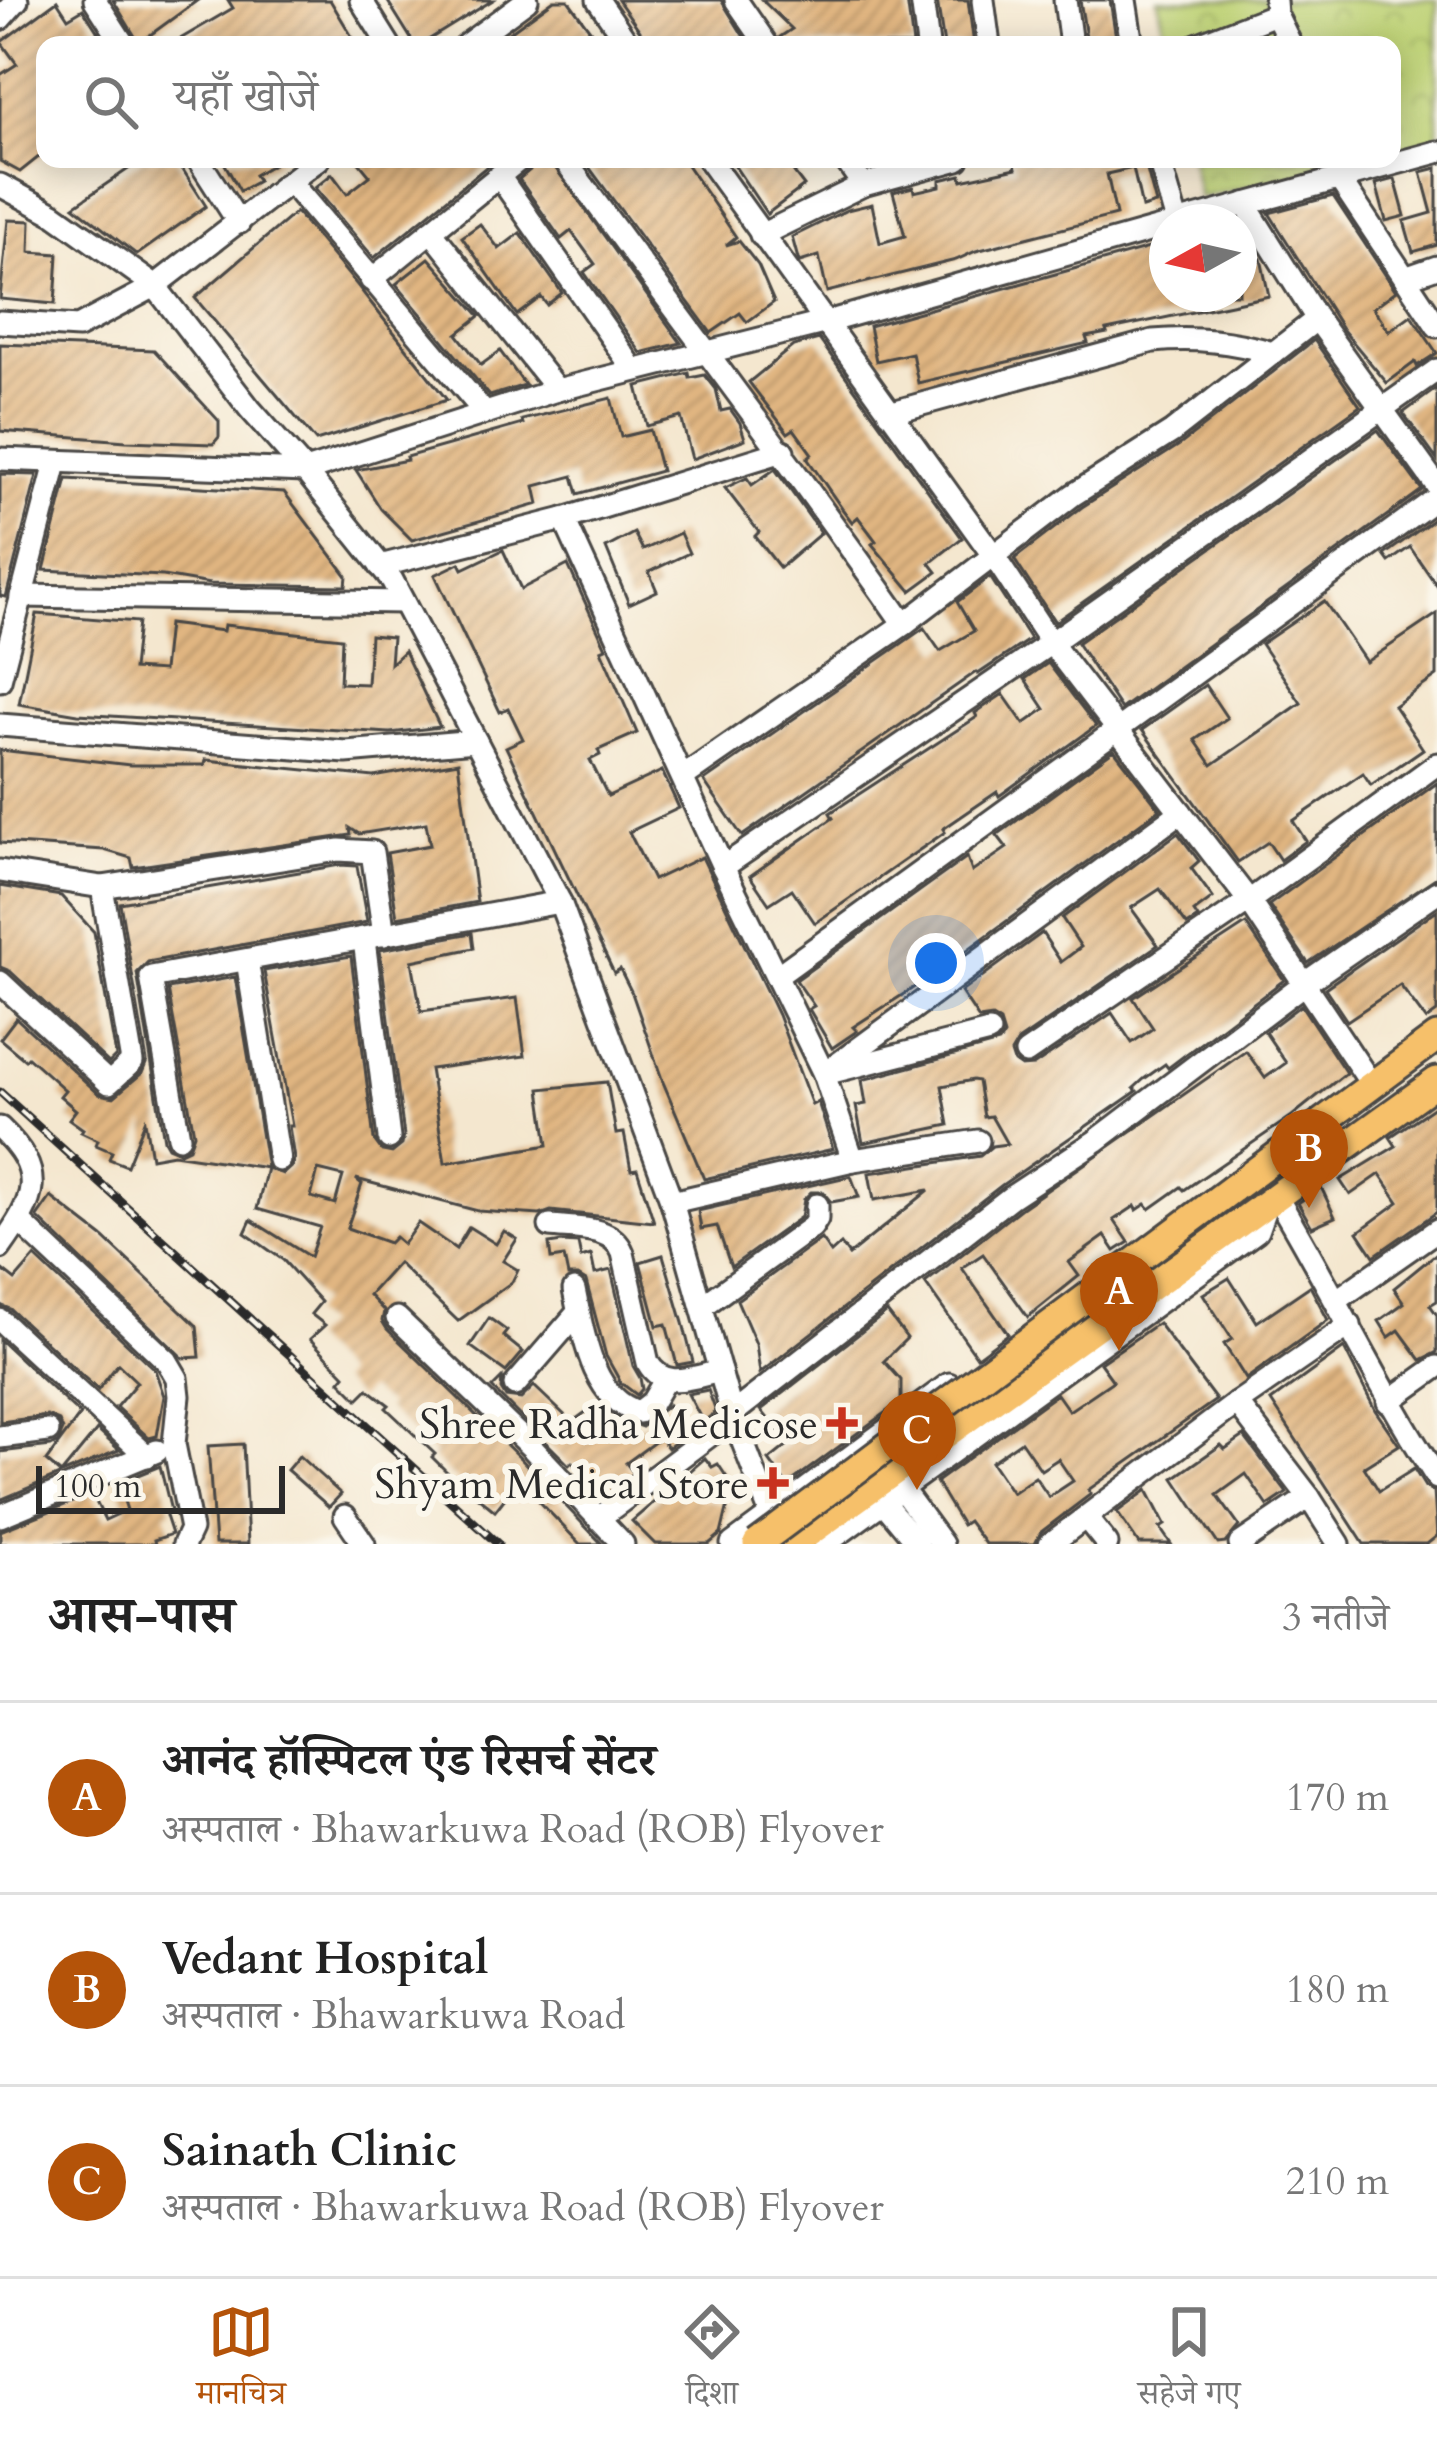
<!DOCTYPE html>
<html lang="hi">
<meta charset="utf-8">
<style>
:root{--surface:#fff;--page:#f6f6f6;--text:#222;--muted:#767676;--line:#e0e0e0;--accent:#b45309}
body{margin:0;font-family:Cardo,"Noto Serif Devanagari",serif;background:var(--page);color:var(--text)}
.compass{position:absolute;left:1149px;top:204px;width:108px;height:108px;border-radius:50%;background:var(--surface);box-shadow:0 6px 30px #0003;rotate:262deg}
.scale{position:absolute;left:36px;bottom:30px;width:249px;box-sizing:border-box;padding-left:12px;border:6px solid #2b2b2b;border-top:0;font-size:33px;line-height:42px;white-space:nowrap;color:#2b2b2b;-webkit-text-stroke:9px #fbf7ec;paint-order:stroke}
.you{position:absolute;left:936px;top:963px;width:42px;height:42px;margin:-30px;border:9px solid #fff;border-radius:50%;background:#1a73e8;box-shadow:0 0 0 18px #1a73e833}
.badge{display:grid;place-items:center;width:78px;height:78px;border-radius:50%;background:var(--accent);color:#fff;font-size:39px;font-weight:700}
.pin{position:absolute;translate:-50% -99px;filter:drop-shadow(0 3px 6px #0008)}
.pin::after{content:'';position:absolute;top:63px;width:42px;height:36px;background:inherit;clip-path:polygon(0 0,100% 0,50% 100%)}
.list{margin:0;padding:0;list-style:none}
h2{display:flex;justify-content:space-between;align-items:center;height:156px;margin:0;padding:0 48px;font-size:51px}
h2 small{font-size:39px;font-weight:400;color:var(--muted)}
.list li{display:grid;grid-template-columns:78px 1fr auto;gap:36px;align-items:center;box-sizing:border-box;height:192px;padding:0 48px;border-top:3px solid var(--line)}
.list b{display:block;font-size:45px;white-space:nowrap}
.list p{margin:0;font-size:39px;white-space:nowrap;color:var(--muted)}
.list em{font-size:39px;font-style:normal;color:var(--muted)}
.icon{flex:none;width:66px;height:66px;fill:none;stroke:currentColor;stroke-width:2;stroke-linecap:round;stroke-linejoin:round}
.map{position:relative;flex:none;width:1437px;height:1544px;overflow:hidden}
.search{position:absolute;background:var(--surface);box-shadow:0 6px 30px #0003;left:36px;right:36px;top:36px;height:132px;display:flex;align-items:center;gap:30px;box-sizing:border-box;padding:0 42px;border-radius:24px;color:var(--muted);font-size:45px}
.sheet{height:732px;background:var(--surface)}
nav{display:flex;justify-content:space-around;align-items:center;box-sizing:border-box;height:168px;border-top:3px solid var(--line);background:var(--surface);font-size:33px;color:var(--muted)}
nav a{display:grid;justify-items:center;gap:6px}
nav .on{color:var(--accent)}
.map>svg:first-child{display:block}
.park{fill:url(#park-crowns);stroke:#747e50;stroke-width:3}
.building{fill:url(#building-hatch);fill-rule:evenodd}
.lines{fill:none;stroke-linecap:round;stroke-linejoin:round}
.minor-casing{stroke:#494744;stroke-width:27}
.major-casing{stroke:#494744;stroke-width:33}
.minor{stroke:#fff;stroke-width:21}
.major{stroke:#f6c06b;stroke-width:27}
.rail-casing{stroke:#2b2b2b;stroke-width:9}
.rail{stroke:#fbf7ec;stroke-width:4.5;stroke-dasharray:14;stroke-linecap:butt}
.major-bridge-casing{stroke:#494744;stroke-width:33;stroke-linecap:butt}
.major-bridge{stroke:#f6c06b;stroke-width:27}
.poi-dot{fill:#c8321e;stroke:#fbf7ec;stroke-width:4.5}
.labels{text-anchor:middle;stroke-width:12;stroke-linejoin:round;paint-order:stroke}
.poi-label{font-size:42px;fill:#2b2b2b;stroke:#fbf7ec;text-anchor:end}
</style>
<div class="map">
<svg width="1437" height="1544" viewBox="0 0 1437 1544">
<defs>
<pattern id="park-crowns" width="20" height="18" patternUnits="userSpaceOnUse" patternTransform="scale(3)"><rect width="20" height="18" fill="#bdd175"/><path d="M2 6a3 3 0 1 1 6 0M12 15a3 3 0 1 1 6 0" fill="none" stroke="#a3b465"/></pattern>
<pattern id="building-hatch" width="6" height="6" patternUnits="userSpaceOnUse" patternTransform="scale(3)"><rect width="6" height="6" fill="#e1b681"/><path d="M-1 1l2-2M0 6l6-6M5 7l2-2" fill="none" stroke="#b7946a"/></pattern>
</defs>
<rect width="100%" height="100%" fill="#fbf7ec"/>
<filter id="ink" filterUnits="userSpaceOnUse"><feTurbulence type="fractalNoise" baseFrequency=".00833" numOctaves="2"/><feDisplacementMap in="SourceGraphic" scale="24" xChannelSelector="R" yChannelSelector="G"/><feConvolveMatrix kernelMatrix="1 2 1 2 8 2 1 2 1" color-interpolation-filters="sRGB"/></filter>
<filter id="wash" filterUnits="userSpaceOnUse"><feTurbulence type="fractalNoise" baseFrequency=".004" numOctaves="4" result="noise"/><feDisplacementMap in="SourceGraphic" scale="48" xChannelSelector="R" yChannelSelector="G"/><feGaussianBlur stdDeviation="2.7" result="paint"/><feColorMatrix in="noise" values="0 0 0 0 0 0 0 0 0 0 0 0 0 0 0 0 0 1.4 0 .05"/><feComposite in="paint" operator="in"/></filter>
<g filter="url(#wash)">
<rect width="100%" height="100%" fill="#f4e7cf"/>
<g class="park">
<path d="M1158,0h279v144l-45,10v-109h-225z"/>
<path d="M1191,159h180l-172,39z"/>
</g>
<g id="blocks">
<g class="building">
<path d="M113,0h85l-59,43z"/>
<path d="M228,0h102l27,45h-187l63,-37z"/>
<path d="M387,0h106l-73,45h-5z"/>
<path d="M554,0h14l33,45h-109z"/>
<path d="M618,0h103l28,45h-99z"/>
<path d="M762,0h145l6,45h-131l-2,-8 12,-8z"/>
<path d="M937,0h31l6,45h-30z"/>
<path d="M1080,0h30l6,38 -29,5z"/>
<path d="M57,1l11,17 15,-9 23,36h-61v107l-25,20 -20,-11v-86l17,-11 -16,-22z"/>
<path d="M143,159h33l30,47 -69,49 -63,-49z"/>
<path d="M222,159h60l-28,16 4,6 -18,10z"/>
<path d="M356,159h140l-122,99 -59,-70 17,-14 15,20 23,-18z"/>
<path d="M535,159h14l132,184 -40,10 -57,-81 11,-8 -24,-33 -10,8 -42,-60 11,-9z"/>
<path d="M583,159h100l53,78 -10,8 13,-4 19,24 16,37 -27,20 -7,-9 -29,20z"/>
<path d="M730,159h83l-19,14 10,13 -37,28z"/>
<path d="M1014,159h130l12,45 -14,4 -9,-40 -26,6 9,41 -140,36 -20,9 -129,32 -8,-36 -19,6 -2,-3 -6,-22 55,-27 25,-6 8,39 25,-7 -12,-44 20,-5 1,5 26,-6v-6l21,-5 1,5 54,-12z"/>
<path d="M1437,168v77l-24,7 -9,-31 28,-8 -11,-41z"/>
<path d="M1395,179l10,37 -19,5 -10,-37z"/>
<path d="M1333,196l63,95 -23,17 16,23 22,-16 26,38 -20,13 -2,-4 -28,21 -44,-53 -74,-117z"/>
<path d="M296,212l61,73 90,115 -131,41 -121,-143z"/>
<path d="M8,220l23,1 -1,31 28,2 -3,50 -55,-5z"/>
<path d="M480,224l19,25 21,-16 42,60 -15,12 -6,-8 -24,18 -55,-78z"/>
<path d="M1167,243v51h72v-31l22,-4 8,37 -163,34 1,3 -21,4 2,6 -170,40 -6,-30 -36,8 -7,-35z"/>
<path d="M429,258l51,58 -23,18 24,31 19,-14 25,34 -35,11 -94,-112z"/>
<path d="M819,339l143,199 -32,25 7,9 -26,19 -39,-47 4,-3 -18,-24 -6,5 -9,-12 -36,-52 5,-4 -18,-25 -6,4 -39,-51 44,-36z"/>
<path d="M1314,340l46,66 -305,216 -41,-63 68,-52 99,-63z"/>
<path d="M0,344l154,6 65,71v16l-6,7 -87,-3 -126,-10z"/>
<path d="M689,373l1,5 15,-3 11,14 5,22 9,-2 10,14 5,16 -53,20 -11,-42 -34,9 -10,-40z"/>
<path d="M1437,388v72l-34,-47z"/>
<path d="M611,398l10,39 29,-7 11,41 -83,23 -5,-18 -38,10 4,18 -127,36 -31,-31 -25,-39 51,-10 -1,-3 117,-33 -1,-4z"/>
<path d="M1378,430l44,60 -301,219 -44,-66z"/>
<path d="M775,469l46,64 -41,35 -25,-32 4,-4 -34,-44 22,-10 5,7z"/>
<path d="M0,474l37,1 -31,122 -6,-1z"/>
<path d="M67,479l217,13 63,84 -1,10 -136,-2 -47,-8 -119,-6z"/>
<path d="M1437,517v69l-27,-39 -21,15 -5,-7z"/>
<path d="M634,533l9,17 37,-17 9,20 -40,19 8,19 -28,13 -23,-56z"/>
<path d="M503,550l18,39 47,-24 38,83 -5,2 36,83 -39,17 2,5 -10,5 18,36 54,-25 17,37 -50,24 24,48 49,-23 76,158 34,90 6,-3 15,47 -129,30 -41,-97 -31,-89 -12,-24 -6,4 -108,-226 17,-8 -15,-31 -8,4 -65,-137 25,-12 3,6z"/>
<path d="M990,577l40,62 -52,35 -2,-2 -234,164 -38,-55 220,-153 16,23 34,-20 -17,-29z"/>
<path d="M1324,601l42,61 71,-48v62l-43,30 29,43 -52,36 -8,-12 -70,48 13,20 -26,19 -12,-18 -30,20 -96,-132 63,-45 22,33 -32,22 17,25 89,-62 -40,-59z"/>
<path d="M37,614l101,8 -5,47 30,2 5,-47 55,7 1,-6 118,13 -2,45 27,1 3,-49 22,2 -2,27 14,-13 36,76 -50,6 -312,-19 -59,-10z"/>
<path d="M1048,663l48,63 -97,70 -2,-4 -54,37 2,3 -130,91 -23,-34 -23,15 -19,-28 83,-58 -3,-5 147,-96 -2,-4 28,-19 21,30 21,-15 -20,-30z"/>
<path d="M0,750l130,15h75l1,-5 168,17 84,-15 19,140 -80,15 -10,-64 43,-8 -4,-22 -67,11 -9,-6 1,7 -218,32 -2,-9 -27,-8 -104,-7z"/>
<path d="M1114,750l46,59 -212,155 -10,-15 -20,15 9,15 -74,48 4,4 -25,17 -23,-39 5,-3 -18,-26 171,-123 5,15 35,-24 -10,-13z"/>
<path d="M1437,783v94l-129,86 -39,-58z"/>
<path d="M1178,833l21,28 -8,7 22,30 -19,14 4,6 -11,7 -27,-36 -29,19 27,37 -140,96 -7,12 3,9 7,5 12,-1 79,-53 20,30 21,-15 -20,-30 113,-74 38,56 -116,88 -3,-4 -21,15 -10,9 3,3 -135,94 -242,188 -4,-29 -19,-44 84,-61 10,14 10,-9 8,11 80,-65 -55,10 -5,-27 111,-17 12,-10 15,-2 -16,-28 -7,1 -6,-36 -5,-1 -31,6 7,39 -86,18 -7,-37 10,-2 -4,-24 137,-37 5,-8 -4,-13 -8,-5 -13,2 -18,-27 81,-59 19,29 20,-15 -19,-29z"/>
<path d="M340,865l17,1 10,56 -219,40 -11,11 27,167 4,7 12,5 9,-4 5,-14 -26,-145 67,-12 32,191 -94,-14 -22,4 -6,-37 -18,45 -18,-7 3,-7 -16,-7 2,-5 -17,-8 2,-3 -14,-10 7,-9 -16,-14 5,-6 -37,-33 -3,3 -25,-21 16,-21 83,76 15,3 28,-24 5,-12 -27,-158z"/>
<path d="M0,886l61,10 33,36 22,124 -7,7 -99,-92 -10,-4z"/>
<path d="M1437,910v102l-11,8 -26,-35 -53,36 -22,-33z"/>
<path d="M472,933l2,15 -62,13 9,50 96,-13 8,58 -95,13 15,94 103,-18 -8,-56 67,-7 9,52 8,-1 7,37 6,-1 17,53 -103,-11 -11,4 -62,-4 -122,-32 6,5 -15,44 42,15 6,-6 8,7 15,-21 38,26 13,-22 27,17 8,-13 13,8 -14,22 15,9 -6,12 -54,39 -60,-58 -29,32 15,16 -2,10 5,8 134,130 81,85h-22l-61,-64 -24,31 -48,-39 -15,-15 3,-3 -49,-46 3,-3 -21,-16 -10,10 -18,-18 5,-6 -35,-36 15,-14 -14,-11 10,-12 -38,-42 -38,-27 6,-13 59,37 10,-30 -63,-18 10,-41 16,6 9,-8 2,-7 -5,-33h3l-28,-155 87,-15 23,184 8,11 10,2 10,-8 2,-9 -24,-186zM318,1170l25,6 -8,28 -24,-7z"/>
<path d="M1301,1005l45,68 -54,43 -108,74 -3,-3 -31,22 -4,-5 -9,6 -2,-4 -21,14 15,22 -14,9 -10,-15 -36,26 10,14 -51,41 -45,-63 -21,14 46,66 -31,23 -52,-74 95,-74 226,-158 19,27 21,-15 -21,-31z"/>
<path d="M1437,1105v107l-63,44 -16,-24 41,-30 -19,-28 -30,21 -10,-15 56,-34 -6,-9z"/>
<path d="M851,1176l8,21 -28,5 -8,-10h-12l-7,7 -3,18 -70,50 -14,-41 -16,3 -3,-18z"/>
<path d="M1321,1187l14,30 -23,10 -14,-24z"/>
<path d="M51,1197l53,41 93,88 3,31 -17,1 -146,-141z"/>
<path d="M562,1242l16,1 3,15 10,-3 4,19 16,-4 22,96 7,12 2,11 -5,6 -16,-12 -15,-27 -20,-75 -8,-5h-10l-4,-19 -13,2 -2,-15z"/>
<path d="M1437,1253v48l-7,4 7,10v37l-16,8 -22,-30 -10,7 -10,-16 25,-18 -10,-15z"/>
<path d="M663,1255l20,68 10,39 -16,3 -11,-41 -9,2 -17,-64z"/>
<path d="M35,1257l120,113 9,26 -7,40 -8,2 -33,-31 21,-25 -19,-18 -20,26 -88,-81 -10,-4v-37l15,12z"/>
<path d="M1229,1278l28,44 53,-36 18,34 -82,59 -22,-35 8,-5 -29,-45z"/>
<path d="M887,1312l20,26 -23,23 17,19v21l-114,84 -18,-25 20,-16 -28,-34z"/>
<path d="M489,1318l18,13 -4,5 20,16 -17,20 -36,-26z"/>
<path d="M1158,1323l58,77 -128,90 3,4 -50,38 -6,12h-50l-17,-23 -6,4 -26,-43 121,-88 12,17 44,-30 -13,-18zM1021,1441l20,29 17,-11 15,22 -24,16 -14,-20 -23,16 -21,-31z"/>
<path d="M0,1340l80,75 -34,46 15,13 36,-44 22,20 -119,50v-48l51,-6 7,-4 5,-12 -4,-9 -12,-5 -47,6z"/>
<path d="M1344,1348l31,62 24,35 -35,22 15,24 35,-22 11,18 9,5 3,44 -10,8h-63l-93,-143z"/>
<path d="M502,1378l-1,11 5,8 15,2 13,-13 38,36 18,-13 11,-3 16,12 25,9 26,-22 20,28 -20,15 -8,-10 -34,25 8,10 -29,22 -33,-33 -3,3 -77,-77z"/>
<path d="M708,1390l8,22 -13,10 -15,-28z"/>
<path d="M1244,1436l43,57 -19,13 -22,-32 -29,21 22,31 -14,17 -7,1 -44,-66 47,-33 4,4z"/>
<path d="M243,1444l5,100h-33l-7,-98z"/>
<path d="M299,1456l42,38 -12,13 -42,-37z"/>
<path d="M705,1458l7,9 6,-3 8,12 -33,20 35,9 -7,29 -12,10h-54l-23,-23z"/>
<path d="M160,1466l11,45 -6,2 7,21 -18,6 1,4h-155v-13l92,-37 13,26 22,-10 -9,-27z"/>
<path d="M1147,1490l18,35 -5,3 11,16h-32l-22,-32z"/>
</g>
</g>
</g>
<g filter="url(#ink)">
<use href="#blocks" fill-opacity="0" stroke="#494744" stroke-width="3"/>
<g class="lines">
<defs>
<g id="minor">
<path d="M95,0l29,45"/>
<path d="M361,0l28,45"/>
<path d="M598,0l31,45"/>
<path d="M736,0l31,45"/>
<path d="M922,0l6,45"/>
<path d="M983,0l6,45"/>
<path d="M1065,0l6,45"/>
<path d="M1125,0l7,45"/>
<path d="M1275,1l1,13 15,31"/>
<path d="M0,19l17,-19"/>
<path d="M466,45l61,-45"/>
<path d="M1196,45l80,-31"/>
<path d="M198,159l41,64"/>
<path d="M564,159c113,155 230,307 340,465"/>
<path d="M708,159l285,396 58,88 198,258 123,184"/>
<path d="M845,159l18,26"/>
<path d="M1159,159l18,63"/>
<path d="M499,176l135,194"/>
<path d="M1340,180l97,146"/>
<path d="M291,183l193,229"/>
<path d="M0,185l54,29 101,72 95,123 55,62 87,109 168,322 112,300 60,212 39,101 16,21"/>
<path d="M1245,204l72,115 120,167"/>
<path d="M1180,222l257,-70"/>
<path d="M431,231l126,159"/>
<path d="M761,235l102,-50 95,-26"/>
<path d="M1405,278l32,-11"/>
<path d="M371,280l149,-121"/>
<path d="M0,322l78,5 77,-41 164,-127"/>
<path d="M889,413l264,-72c44,-4 78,0 120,12"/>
<path d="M0,459l305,12 252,-81 266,-67 344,-97"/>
<path d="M564,519l159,348 101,207 29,86"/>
<path d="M380,566l184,-47 219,-68"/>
<path d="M21,596l382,6"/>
<path d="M0,680l56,-217"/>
<path d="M0,725l346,27 130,-11"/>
<path d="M683,777l221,-153 169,-129 99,-63 145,-113"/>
<path d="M723,867l328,-224 386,-273"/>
<path d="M0,871l102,16 237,-37 33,2 12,83"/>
<path d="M364,940l25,198"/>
<path d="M247,960l32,200"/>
<path d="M777,976l660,-478"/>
<path d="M0,982l109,101 23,-21 -30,-175"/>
<path d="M1026,1053l223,-152 188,-137"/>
<path d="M836,1071l153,-39"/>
<path d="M824,1074l357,-262"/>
<path d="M0,1128c47,45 36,70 0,120"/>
<path d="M179,1137l-28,-160 409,-75"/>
<path d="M1276,1196c56,93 102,191 161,282"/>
<path d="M672,1202l181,-42 125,-19"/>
<path d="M19,1221l148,140 10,17 2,18 -5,48 17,85 -7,15"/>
<path d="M550,1226c26,3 62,-1 73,27l25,110c16,28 45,14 72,8"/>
<path d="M574,1290c9,41 17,109 65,122l13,-10 13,-22"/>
<path d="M1337,1300l100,-70"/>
<path d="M703,1306l109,-79 5,-8v-14"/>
<path d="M397,1318l135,130 91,96"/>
<path d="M0,1320l147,136"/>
<path d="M515,1385l64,-74"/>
<path d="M1388,1402l49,-35"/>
<path d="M1237,1403l72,94 30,47"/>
<path d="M732,1414l279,-217 85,-56 209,-158 132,-91"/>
<path d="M0,1437l48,-6"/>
<path d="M901,1488l41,56"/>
<path d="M884,1503l34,41"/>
<path d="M0,1516l157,-65"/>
<path d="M345,1516l19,28"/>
<path d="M599,1518l134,-100"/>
<path d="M1087,1519l20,25"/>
<path d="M732,1544l217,-160"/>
<path d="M825,1544l432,-313 10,-28"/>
<path d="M1050,1544l187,-141 113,-78"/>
<path d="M1240,1544l69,-47"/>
</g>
<g id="major">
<path d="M1232,1189l205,-152"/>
<path d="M793,1544l644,-463"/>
</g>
</defs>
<use href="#minor" class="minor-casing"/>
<use href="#major" class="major-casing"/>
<use href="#minor" class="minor"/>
<use href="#major" class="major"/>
<defs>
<path id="rail" d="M0,1092l498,452"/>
</defs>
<use href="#rail" class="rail-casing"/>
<use href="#rail" class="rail"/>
<defs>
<path id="major-bridge" d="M757,1544l475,-355"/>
</defs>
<use href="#major-bridge" class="major-bridge-casing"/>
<use href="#major-bridge" class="major-bridge"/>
</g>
</g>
<g class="poi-dot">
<path d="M836 1405h12v12h12v12h-12v12h-12v-12h-12v-12h12z"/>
<path d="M767 1465h12v12h12v12h-12v12h-12v-12h-12v-12h12z"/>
</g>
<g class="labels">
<g class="poi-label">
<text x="818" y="1438">Shree Radha Medicose</text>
<text x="749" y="1498">Shyam Medical Store</text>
</g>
</g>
</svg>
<svg class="compass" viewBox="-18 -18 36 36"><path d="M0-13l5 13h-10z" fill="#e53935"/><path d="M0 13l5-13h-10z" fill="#767676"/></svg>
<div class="scale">100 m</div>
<div class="you"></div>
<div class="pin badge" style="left:1119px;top:1351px">A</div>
<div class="pin badge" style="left:1309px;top:1208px">B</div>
<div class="pin badge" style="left:917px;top:1490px">C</div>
<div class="search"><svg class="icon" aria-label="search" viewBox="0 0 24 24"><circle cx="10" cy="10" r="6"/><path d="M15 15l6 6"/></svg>यहाँ खोजें</div>
</div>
<section class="sheet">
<h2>आस-पास<small>3 नतीजे</small></h2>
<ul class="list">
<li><span class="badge">A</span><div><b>आनंद हॉस्पिटल एंड रिसर्च सेंटर</b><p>अस्पताल · Bhawarkuwa Road (ROB) Flyover</p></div><em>170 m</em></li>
<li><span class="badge">B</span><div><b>Vedant Hospital</b><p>अस्पताल · Bhawarkuwa Road</p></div><em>180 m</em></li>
<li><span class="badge">C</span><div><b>Sainath Clinic</b><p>अस्पताल · Bhawarkuwa Road (ROB) Flyover</p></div><em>210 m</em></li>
</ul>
</section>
<nav>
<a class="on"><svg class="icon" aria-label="map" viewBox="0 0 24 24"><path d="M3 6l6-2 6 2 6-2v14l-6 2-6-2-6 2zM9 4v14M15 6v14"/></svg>मानचित्र</a>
<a><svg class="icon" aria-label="directions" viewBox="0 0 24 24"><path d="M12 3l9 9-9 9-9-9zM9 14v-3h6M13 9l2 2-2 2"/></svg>दिशा</a>
<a><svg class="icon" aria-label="saved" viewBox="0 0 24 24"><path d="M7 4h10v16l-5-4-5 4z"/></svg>सहेजे गए</a>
</nav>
